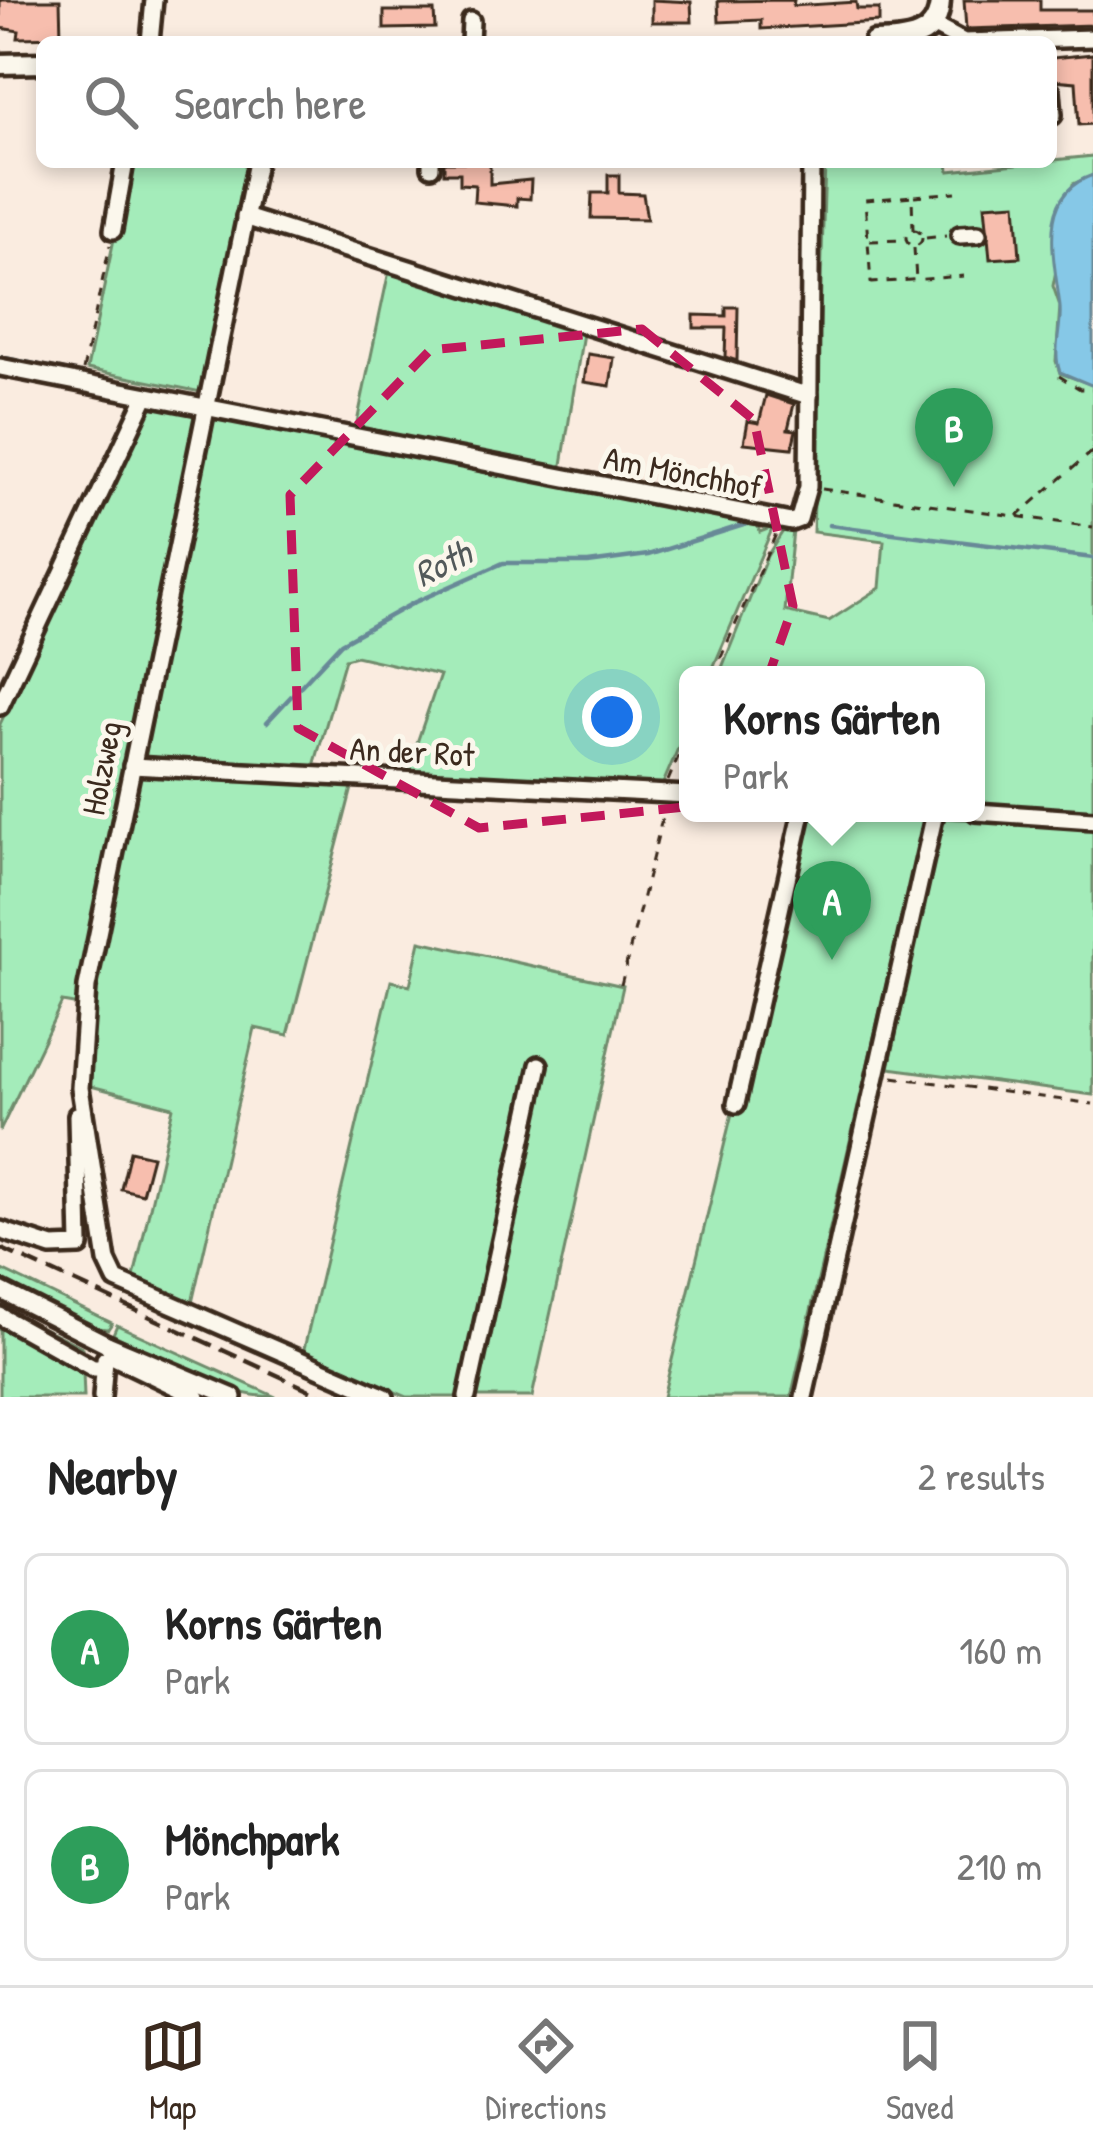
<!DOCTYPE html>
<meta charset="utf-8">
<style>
:root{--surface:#fff;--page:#f6f6f6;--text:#222;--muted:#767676;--line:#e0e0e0;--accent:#3b2a1e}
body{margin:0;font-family:"Patrick Hand",sans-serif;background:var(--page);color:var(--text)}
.you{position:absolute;left:612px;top:717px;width:42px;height:42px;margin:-30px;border:9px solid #fff;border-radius:50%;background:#1a73e8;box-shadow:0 0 0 18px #1a73e833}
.badge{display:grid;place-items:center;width:78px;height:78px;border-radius:50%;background:var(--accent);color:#fff;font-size:39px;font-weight:700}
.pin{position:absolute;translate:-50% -99px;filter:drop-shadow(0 3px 6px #0008)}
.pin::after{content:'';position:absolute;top:63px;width:42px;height:36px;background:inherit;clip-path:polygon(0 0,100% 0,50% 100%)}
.popup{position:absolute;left:679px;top:666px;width:306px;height:156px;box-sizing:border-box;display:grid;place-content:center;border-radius:18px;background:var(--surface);filter:drop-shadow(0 3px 9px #0005);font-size:39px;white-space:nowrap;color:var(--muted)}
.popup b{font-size:45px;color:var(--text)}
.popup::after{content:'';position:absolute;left:50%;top:100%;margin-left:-24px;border:24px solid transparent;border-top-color:var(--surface)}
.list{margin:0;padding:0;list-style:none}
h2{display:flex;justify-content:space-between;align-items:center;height:156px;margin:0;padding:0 48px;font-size:51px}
h2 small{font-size:39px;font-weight:400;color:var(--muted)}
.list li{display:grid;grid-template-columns:78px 1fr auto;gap:36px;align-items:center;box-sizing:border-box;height:192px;margin:0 24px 24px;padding:0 24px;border:3px solid var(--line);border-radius:18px}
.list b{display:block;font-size:45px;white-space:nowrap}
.list p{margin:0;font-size:39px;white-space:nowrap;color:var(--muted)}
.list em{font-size:39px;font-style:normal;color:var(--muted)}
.icon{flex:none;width:66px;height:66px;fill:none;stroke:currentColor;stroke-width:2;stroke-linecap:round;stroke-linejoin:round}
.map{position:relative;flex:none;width:1093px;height:1397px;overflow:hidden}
.search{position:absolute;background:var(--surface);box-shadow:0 6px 18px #0003;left:36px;right:36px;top:36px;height:132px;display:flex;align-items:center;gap:30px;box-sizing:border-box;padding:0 42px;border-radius:18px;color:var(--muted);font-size:45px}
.sheet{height:588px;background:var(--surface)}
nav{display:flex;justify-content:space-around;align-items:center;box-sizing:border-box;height:168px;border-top:3px solid var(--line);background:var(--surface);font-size:33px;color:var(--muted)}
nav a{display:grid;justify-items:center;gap:6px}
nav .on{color:var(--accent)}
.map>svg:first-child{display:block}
.green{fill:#a4ecba;stroke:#708b6c;stroke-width:3}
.water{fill:#86c8e7;stroke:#688997;stroke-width:3}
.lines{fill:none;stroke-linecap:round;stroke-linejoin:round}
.stream{stroke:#688997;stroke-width:4.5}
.building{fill:#f7beae;stroke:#3b2a1e;stroke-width:3}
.minor-casing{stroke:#3b2a1e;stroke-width:24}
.major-casing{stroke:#3b2a1e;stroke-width:27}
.path{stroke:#3b2a1e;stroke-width:3;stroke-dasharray:9 9;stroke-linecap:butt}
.minor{stroke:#fbf7ec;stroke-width:15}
.major{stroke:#fbf7ec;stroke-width:18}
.rail{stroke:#3b2a1e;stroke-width:4.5;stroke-dasharray:18 9;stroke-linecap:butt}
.marked{fill:none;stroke:#c2185b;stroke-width:9;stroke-dasharray:24 15;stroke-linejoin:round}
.labels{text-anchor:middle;stroke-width:10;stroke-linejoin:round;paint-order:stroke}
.street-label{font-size:33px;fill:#3b2a1e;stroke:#fbf7ec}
.water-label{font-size:36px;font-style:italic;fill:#52595a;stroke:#fbf7ec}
</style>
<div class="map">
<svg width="1093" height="1397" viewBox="0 0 1093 1397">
<rect width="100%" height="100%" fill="#faece0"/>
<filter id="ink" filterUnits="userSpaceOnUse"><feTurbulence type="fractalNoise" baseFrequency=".00833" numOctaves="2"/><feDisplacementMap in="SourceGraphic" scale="24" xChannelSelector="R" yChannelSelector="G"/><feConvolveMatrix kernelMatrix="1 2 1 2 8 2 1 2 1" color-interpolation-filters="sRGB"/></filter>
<g filter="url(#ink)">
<g class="green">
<path d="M1093,156v19l-20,9 -20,102 7,20 -4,55 4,12 33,12v426l-117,-7v-129h-257l48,-119 18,-28 8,2 -8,81 44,10 51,-33 4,-47 -71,-9 12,-370h123l1,9z"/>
<path d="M130,162h120l-49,230 -114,-23z"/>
<path d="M389,271l194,62 -22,138 -205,-44z"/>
<path d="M153,400l603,121 4,11 13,-5 -63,148h-22v50l-26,61 -256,-11 34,-100 -84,-19 -11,3 -35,121 43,4 -65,251 -33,-7 -63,275 -58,-26 39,-170 -98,-25 4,-77 -17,-3 -62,129v-407z"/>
<path d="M805,813l120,3 -134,581h-128z"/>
<path d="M942,818l151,8v269l-204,-27z"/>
<path d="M420,941l203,45 -91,411h-125l-104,-44 88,-372 19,4z"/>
<path d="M0,1269l112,54 -4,6 -22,-2 -86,-43z"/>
<path d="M0,1307l82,40 2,50h-84z"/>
<path d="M117,1325l159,72c-55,0 -115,-36 -163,-63z"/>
</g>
<path class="water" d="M1093,175v210h-2l-31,-13c-8,-22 2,-43 0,-65 -5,-46 -25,-113 33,-132z"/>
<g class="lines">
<g class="stream">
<path d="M0,357l197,40"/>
<path d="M213,400l247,50"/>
<path d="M829,525l264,33"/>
<path d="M267,722l74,-79 74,-41 88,-39h85l60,-8 102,-32"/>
</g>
</g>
<g class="building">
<path d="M0,0h60l1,37 -43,1 1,-7 -19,-3z"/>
<path d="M652,0l39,2 1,20h-40z"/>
<path d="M794,0l-1,6 63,-4 1,7h22v13l-118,7v-9l-42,2 -1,-21z"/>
<path d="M964,0h76v10h53v15l-127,4z"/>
<path d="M384,11h50l1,17 -51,1z"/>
<path d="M1093,54v70l-14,1 -3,-43 -22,-2 -2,-22z"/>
<path d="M444,162h46v22l41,-4 -1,19 -13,-1v8l-43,-4 1,-17 -15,-1v-11h-16z"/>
<path d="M608,175h11v18l24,1 4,25 -56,-1 1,-25h16z"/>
<path d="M1016,203l4,54 -30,2 -5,-54z"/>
<path d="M726,307h12l-1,54 -12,-4 1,-29h-32v-13l32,1z"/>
<path d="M588,354l26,4 -4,28 -26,-4z"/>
<path d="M766,395l28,9 -6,25 8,1 -4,18 -48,-5 4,-22 11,2z"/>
<path d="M130,1151l22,5 -10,38 -21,-5z"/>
</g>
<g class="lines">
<defs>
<g id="minor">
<path d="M934,26l30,16 129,-4"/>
<path d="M150,42l4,-42"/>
<path d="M470,42l1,-21"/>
<path d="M1051,91l2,24"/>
<path d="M257,162l-170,825 -7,101 27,173 9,19 269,117"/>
<path d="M431,167v-5"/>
<path d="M245,217l564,179"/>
<path d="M113,230l12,-68"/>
<path d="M960,235l18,-1"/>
<path d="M0,367l791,155 8,-3 9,-32 3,-325"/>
<path d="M0,706l146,-310"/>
<path d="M132,766l556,29"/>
<path d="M976,812l117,8"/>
<path d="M736,1104l66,-291"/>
<path d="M0,1230l52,17 28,-1 -3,-131"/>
<path d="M0,1290l107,54 126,53"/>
<path d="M0,1316l93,52h11"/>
<path d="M107,1344l9,14 81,39"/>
<path d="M102,1397l3,-38"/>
<path d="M467,1397l72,-332"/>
<path d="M804,1397l131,-584"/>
</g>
<g id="major">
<path d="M874,42c32,-1 65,-2 66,-42"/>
<path d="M0,64l42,-1"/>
</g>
</defs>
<use href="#minor" class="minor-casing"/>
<use href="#major" class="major-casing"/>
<g class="path">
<path d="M572,39v3"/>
<path d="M914,196l42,-4"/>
<circle cx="914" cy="238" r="8"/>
<path d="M913,230l-1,-34 -47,4 6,83 93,-7"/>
<path d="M926,238l20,-2"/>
<path d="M870,241l32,-1"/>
<path d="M914,248l2,32"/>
<path d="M83,370l27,-125"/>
<path d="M1059,376l21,13h13"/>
<path d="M822,489l271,38"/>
<path d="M1017,516l76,-65"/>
<path d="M713,675l63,-141"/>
<path d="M668,781l20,-48"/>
<path d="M621,985l44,-178"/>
<path d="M893,1077l200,27"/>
</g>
<use href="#minor" class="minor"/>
<use href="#major" class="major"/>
<path class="rail" d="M0,1248l325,149"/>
</g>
</g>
<path class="marked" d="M642,329l112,91 39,186 -69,197 -245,25 -181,-100 -8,-233 140,-145z"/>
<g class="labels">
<g class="street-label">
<text transform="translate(683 472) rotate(11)" y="12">Am Mönchhof</text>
<text transform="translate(412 751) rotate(3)" y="12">An der Rot</text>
<text transform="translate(101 768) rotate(-79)" y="12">Holzweg</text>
</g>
<g class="water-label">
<text transform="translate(442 563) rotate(-27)" y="13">Roth</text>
</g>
</g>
</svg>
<div class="you"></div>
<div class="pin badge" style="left:832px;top:960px;background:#2e9e5b">A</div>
<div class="popup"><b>Korns Gärten</b>Park</div>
<div class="pin badge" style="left:954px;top:487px;background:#2e9e5b">B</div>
<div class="search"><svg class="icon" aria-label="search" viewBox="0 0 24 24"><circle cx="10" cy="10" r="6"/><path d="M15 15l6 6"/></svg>Search here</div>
</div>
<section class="sheet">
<h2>Nearby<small>2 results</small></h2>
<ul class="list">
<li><span class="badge" style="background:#2e9e5b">A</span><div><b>Korns Gärten</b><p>Park</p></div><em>160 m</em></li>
<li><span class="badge" style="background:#2e9e5b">B</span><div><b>Mönchpark</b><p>Park</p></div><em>210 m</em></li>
</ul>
</section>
<nav>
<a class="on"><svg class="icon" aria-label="map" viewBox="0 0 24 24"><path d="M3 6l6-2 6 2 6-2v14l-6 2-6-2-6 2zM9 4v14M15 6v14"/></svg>Map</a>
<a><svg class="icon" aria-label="directions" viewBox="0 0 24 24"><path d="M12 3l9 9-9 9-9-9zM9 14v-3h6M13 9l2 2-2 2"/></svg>Directions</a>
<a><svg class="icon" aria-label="saved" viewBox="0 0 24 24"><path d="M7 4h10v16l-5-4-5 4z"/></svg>Saved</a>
</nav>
